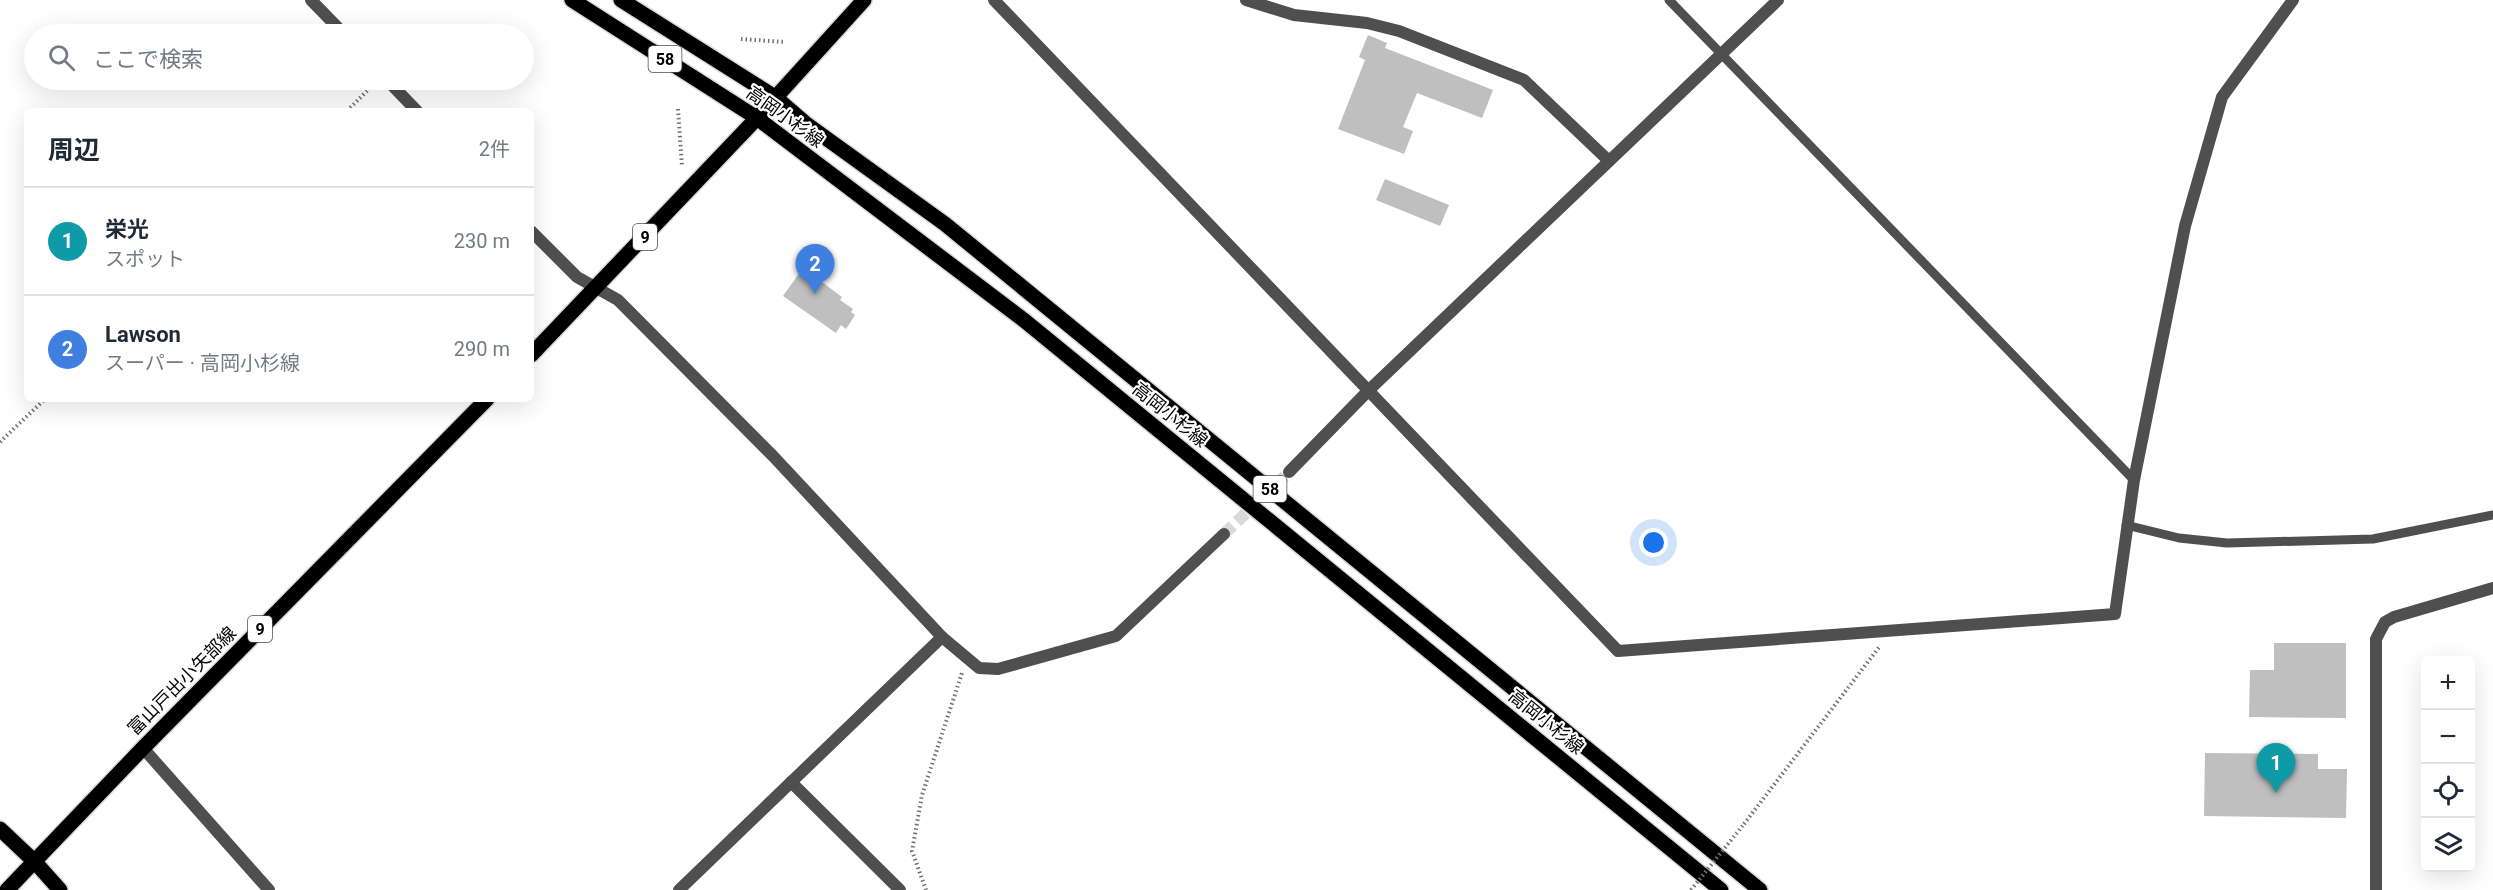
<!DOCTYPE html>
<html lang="ja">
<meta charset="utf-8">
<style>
:root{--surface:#fff;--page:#f2f2f3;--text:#1f2937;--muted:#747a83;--line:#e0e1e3;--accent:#1a73e8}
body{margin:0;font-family:Roboto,"Noto Sans JP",sans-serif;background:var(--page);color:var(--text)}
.controls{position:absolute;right:18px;bottom:18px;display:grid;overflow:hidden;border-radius:9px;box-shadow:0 6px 24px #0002}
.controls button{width:54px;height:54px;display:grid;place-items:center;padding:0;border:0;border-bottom:2px solid var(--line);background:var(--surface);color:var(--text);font:30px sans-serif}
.you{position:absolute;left:1654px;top:543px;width:21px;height:21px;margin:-15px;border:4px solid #fff;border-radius:50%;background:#1a73e8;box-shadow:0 0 0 9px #1a73e833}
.badge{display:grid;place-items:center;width:39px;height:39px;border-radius:50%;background:var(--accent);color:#fff;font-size:20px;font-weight:700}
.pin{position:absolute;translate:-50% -50px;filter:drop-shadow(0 2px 3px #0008)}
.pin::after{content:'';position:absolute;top:32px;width:21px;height:18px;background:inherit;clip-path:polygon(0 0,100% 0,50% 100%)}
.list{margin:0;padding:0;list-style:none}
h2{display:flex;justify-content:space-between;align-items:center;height:78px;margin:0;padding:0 24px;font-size:26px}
h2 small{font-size:20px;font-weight:400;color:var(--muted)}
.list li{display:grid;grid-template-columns:39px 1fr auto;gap:18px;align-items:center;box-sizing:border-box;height:108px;padding:0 24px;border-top:2px solid var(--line)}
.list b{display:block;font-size:22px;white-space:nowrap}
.list p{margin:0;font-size:20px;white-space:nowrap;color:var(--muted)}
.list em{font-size:20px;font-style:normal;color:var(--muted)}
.icon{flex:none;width:33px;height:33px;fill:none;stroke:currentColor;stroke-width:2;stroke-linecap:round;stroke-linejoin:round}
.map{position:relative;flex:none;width:2493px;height:890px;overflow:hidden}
.search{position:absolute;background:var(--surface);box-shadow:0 6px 24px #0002;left:24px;top:24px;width:510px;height:66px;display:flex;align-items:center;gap:15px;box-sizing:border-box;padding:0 21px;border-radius:33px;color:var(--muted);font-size:22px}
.panel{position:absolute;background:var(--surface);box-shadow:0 6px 24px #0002;left:24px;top:108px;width:510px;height:294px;border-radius:9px}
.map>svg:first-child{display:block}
.building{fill:#bfbfbf}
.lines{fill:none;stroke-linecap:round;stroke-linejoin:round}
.minor-tunnel{stroke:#d9d9d9;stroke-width:12;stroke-dasharray:12 6;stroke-linecap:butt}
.primary-casing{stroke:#dbdbdb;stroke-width:18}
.path{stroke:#717171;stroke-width:4;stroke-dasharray:1.5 3;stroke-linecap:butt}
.service{stroke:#4f4f4f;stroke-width:9}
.minor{stroke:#4f4f4f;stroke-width:12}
.tertiary{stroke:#4f4f4f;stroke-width:12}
.primary{stroke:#000;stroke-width:15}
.path-bridge{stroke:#717171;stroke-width:4;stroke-dasharray:1.5 3;stroke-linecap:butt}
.labels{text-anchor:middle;stroke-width:4.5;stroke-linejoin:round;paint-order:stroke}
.shield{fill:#fff;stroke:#4c4c4c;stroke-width:1.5}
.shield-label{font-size:16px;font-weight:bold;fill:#000}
.street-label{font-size:18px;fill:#000;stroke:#fff}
</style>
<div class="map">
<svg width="2493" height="890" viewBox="0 0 2493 890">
<rect width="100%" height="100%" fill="#fff"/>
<g class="building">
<path d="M1368,35l19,8 -2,5 108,42 -11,28 -65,-25 -14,34 10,4 -9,23 -66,-25 27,-69 -6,-3z"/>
<path d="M1385,179l64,26 -9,21 -64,-26z"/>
<path d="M803,268l39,29 -2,3 13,9 -2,3 4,3 -9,14 -5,-4 -5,8 -53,-37z"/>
<path d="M2274,643h72v75l-97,-1 1,-47h24z"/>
<path d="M2205,753l113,1v15h29l-1,49 -142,-2z"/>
</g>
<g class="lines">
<path class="minor-tunnel" d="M1224,534l65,-62"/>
<defs>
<g id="primary">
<path d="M572,0l185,118 268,203 696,569"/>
<path d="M621,0l154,97 30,26 140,101 815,666"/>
<path d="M531,355l226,-237 107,-118"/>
<path d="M0,829l35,33 25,28"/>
<path d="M7,890l136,-142 344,-349"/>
</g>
</defs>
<use href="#primary" class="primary-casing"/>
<g class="path">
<path d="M741,39l44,3"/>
<path d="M678,109l4,57"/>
<path d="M347,111l27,-27"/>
<path d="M0,442l45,-43"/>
<path d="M1744,824l136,-178"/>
<path d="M926,890l-14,-39 10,-56 40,-122"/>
</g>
<g class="service">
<path d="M1669,0l465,480"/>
<path d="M2126,525l53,13 48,5 146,-4 120,-24"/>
</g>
<g class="minor">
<path d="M311,0l33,34"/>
<path d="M994,0l624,651 497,-37 19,-134 51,-254 37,-129 71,-97"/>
<path d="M1246,0l48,15 73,8 32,8 125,49 85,81"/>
<path d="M387,80l30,31"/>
<path d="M531,231l46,46 41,23 155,156 169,181 37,31 19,1 118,-33 108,-102"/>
<path d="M1289,472l79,-81 410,-391"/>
<path d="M143,748l126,142"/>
<path d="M791,782l109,108"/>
<path d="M679,890l263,-253"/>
</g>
<path class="tertiary" d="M2376,890v-251l9,-17 9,-5 99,-29"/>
<use href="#primary" class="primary"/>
<path class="path-bridge" d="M1691,890l53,-66"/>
</g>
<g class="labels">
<g class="shield">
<rect x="648.5" y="46" width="33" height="26" rx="4.5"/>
<rect x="633" y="224" width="24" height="26" rx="4.5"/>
<rect x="1253.5" y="476" width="33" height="26" rx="4.5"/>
<rect x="248" y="616" width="24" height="26" rx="4.5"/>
</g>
<g class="shield-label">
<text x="665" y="65">58</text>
<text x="645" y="243">9</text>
<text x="1270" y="495">58</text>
<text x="260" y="635">9</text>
</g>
<g class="street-label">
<text transform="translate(785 117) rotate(36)" y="6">高岡小杉線</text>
<text transform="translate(1170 415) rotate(39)" y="6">高岡小杉線</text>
<text transform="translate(182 681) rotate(-45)" y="6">富山戸出小矢部線</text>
<text transform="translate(1546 722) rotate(39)" y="6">高岡小杉線</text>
</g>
</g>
</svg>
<div class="controls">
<button>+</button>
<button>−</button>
<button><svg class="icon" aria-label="locate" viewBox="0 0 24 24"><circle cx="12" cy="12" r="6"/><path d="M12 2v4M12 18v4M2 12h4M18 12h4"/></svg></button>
<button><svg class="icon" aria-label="layers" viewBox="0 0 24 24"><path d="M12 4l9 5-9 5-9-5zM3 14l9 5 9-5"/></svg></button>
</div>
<div class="you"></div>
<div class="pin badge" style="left:2276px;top:793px;background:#0f9aa8">1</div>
<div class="pin badge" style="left:815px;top:294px;background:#3f7fe0">2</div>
<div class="search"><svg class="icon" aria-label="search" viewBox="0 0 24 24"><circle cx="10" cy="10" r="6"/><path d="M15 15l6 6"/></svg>ここで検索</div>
<section class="panel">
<h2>周辺<small>2件</small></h2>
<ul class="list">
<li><span class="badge" style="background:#0f9aa8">1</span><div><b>栄光</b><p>スポット</p></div><em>230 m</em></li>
<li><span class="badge" style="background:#3f7fe0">2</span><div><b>Lawson</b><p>スーパー · 高岡小杉線</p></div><em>290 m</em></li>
</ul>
</section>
</div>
